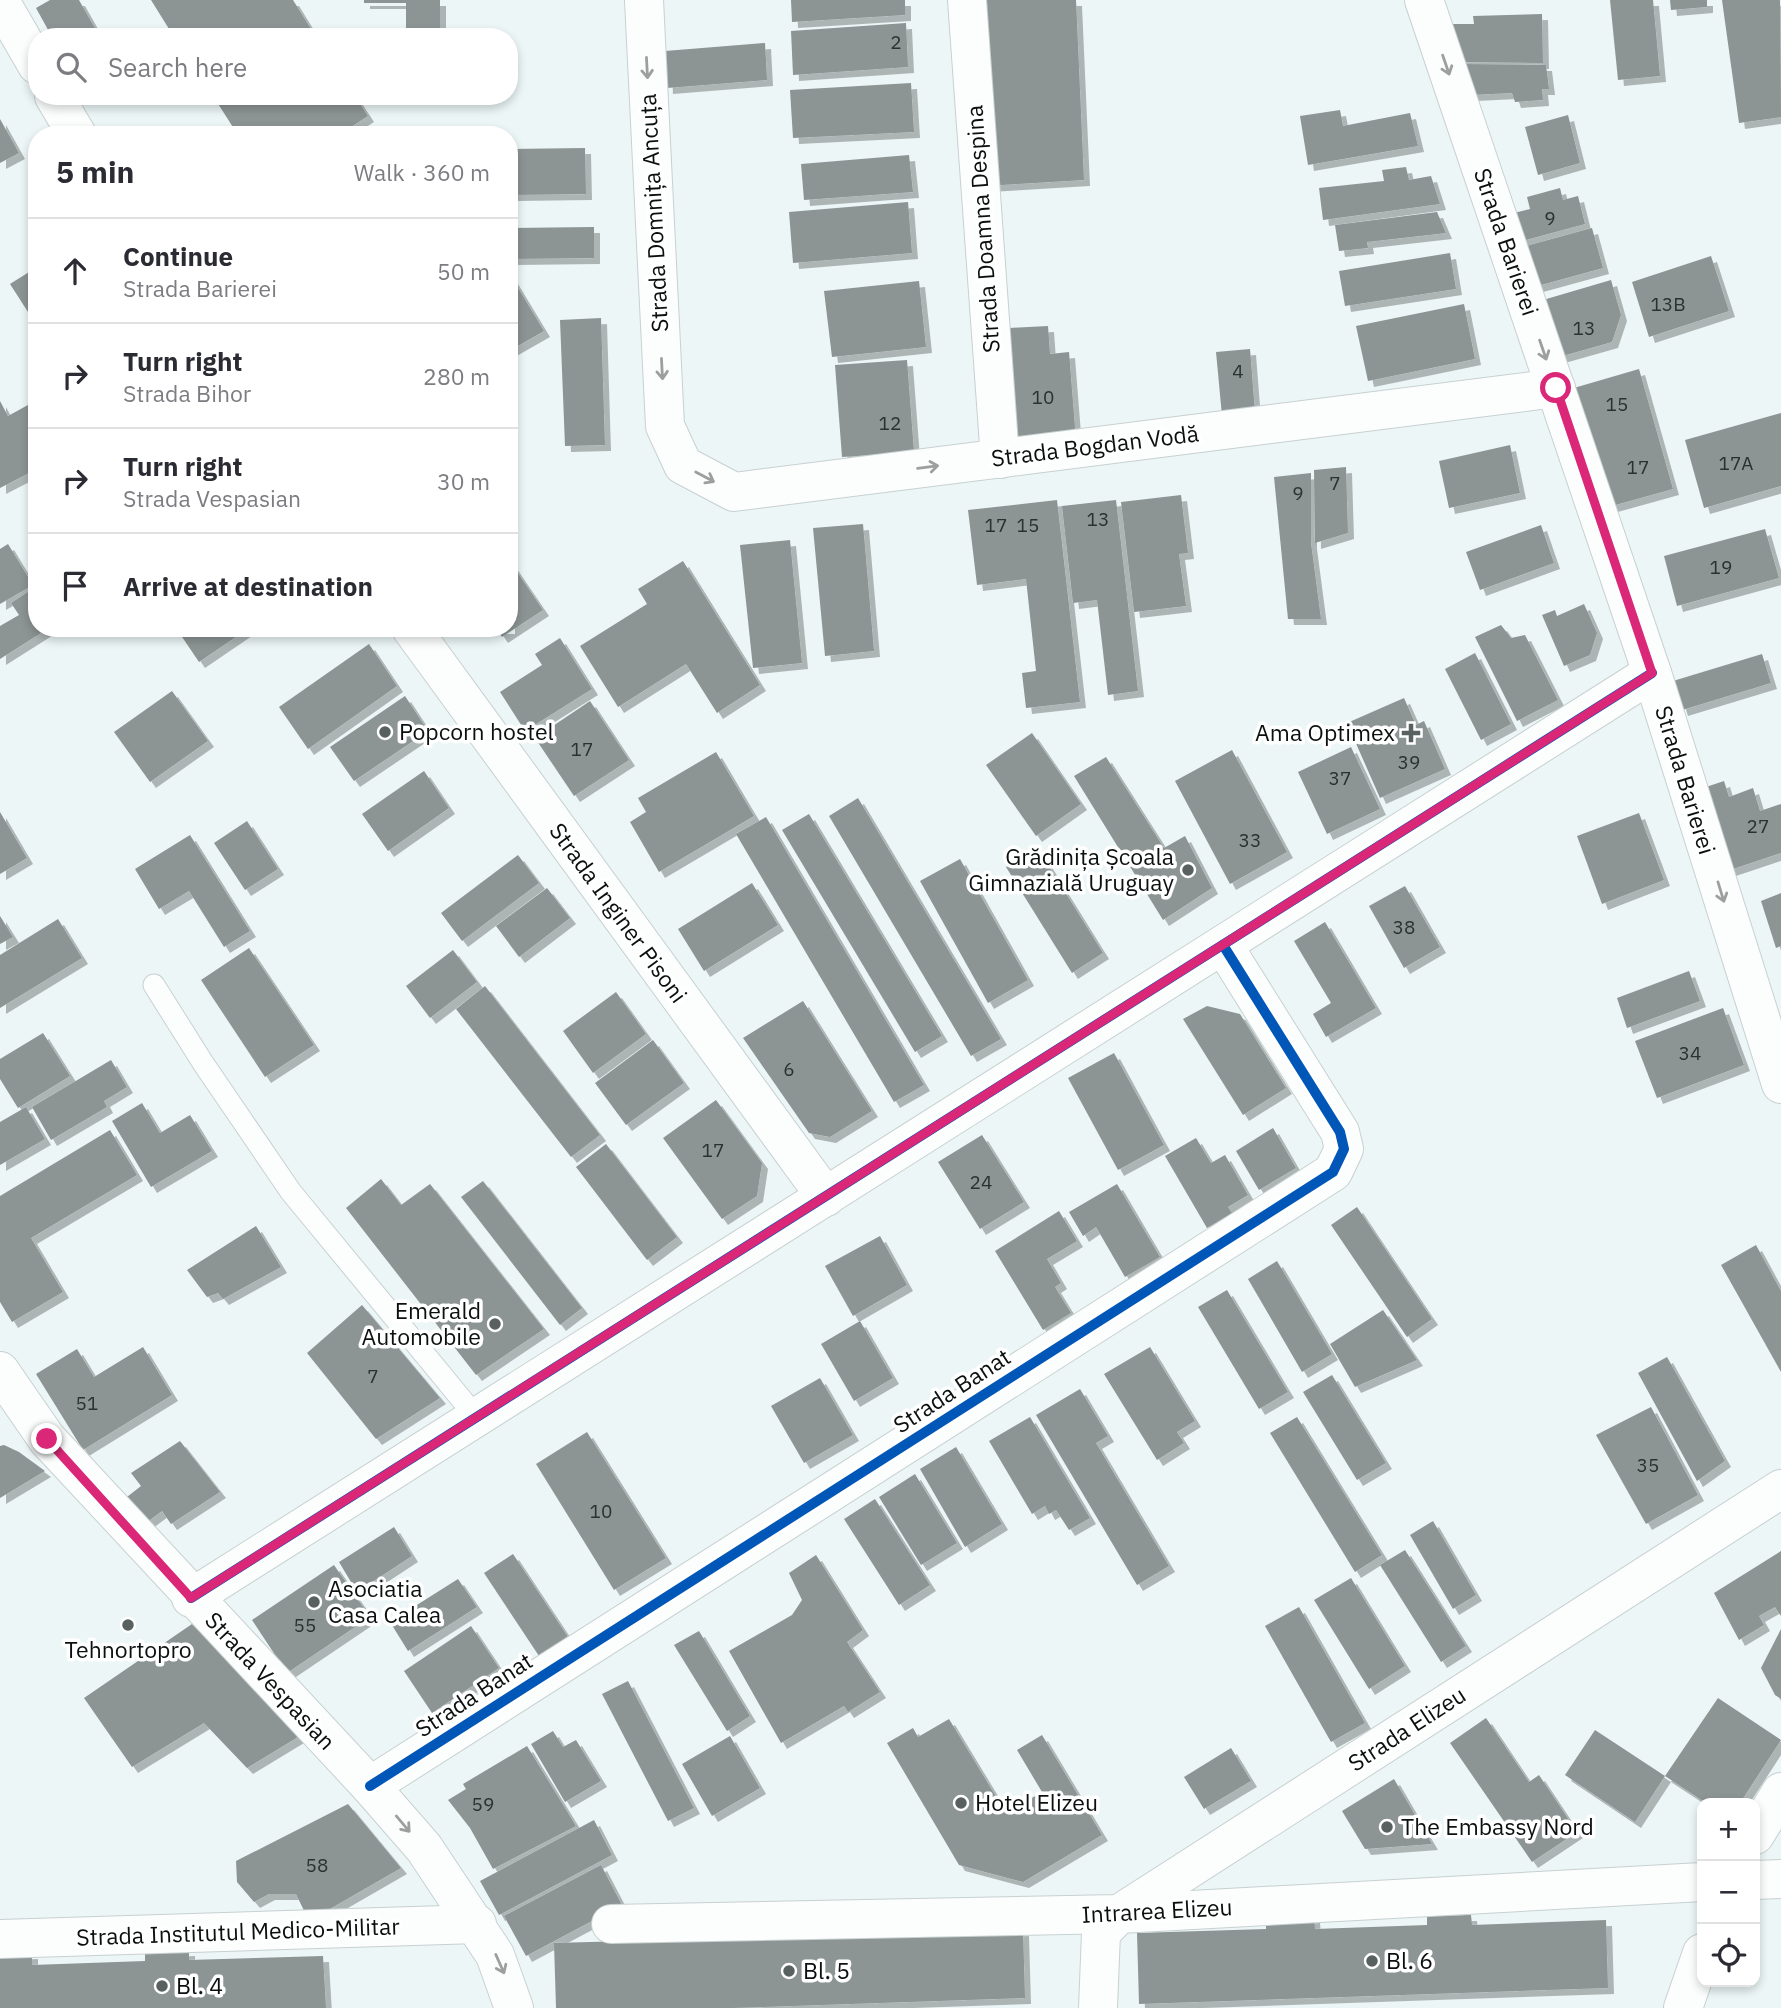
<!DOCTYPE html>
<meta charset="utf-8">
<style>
:root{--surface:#fff;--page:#f2f2f3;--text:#2b2b33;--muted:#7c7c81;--line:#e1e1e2}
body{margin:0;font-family:"IBM Plex Sans",sans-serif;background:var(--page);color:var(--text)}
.controls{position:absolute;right:21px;bottom:21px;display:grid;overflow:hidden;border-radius:14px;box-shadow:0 4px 10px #0003}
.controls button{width:63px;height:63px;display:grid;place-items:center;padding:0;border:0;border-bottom:2px solid var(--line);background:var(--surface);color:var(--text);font:35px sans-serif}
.stop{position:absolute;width:21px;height:21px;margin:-16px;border:5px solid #db2777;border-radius:50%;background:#fff}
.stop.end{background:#db2777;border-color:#fff;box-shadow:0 2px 7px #0008}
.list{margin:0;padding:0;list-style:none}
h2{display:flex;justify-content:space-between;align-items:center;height:91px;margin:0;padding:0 28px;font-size:30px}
h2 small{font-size:23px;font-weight:400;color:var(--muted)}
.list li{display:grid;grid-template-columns:46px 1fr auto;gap:21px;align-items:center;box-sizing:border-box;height:105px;padding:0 28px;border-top:2px solid var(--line)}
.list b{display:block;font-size:26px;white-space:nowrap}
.list p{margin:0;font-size:23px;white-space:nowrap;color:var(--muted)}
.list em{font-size:23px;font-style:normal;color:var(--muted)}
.icon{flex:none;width:38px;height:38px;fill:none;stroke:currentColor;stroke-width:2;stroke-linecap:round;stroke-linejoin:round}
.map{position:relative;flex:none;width:1781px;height:2008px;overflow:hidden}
.search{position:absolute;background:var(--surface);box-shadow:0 4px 10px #0003;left:28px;top:28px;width:490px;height:77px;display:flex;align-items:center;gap:18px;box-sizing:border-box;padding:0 24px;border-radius:28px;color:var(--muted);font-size:26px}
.panel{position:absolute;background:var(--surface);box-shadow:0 4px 10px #0003;left:28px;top:126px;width:490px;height:511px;border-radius:28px}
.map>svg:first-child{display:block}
.building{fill:#8d9494;filter:url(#shadow)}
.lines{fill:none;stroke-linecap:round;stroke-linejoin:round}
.lane-casing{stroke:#c8d0d0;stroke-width:23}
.street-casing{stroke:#c8d0d0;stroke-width:40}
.lane{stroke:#fcfefe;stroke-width:21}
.street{stroke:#fcfefe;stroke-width:38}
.cycleway-casing{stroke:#fff;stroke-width:15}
.cycleway{stroke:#0057b8;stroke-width:10}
.oneway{stroke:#9b9f9e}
.route{stroke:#db2777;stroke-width:9}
.poi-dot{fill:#596060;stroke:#fff;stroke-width:2.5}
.labels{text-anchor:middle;stroke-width:7;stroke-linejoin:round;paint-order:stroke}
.number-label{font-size:19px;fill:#2b3130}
.street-label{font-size:23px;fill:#0a100f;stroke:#fff}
.poi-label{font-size:23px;fill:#0a100f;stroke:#fff;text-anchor:start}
</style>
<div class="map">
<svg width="1781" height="2008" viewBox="0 0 1781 2008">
<defs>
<filter id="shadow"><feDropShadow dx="6" dy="6" stdDeviation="0" flood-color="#0004"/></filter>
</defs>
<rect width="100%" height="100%" fill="#ecf6f6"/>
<g class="building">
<path d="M50,0h29l21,37h-48l-16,-29z"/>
<path d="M151,0h142l23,37h-142z"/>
<path d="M364,0h76v37h-34v-34h-42z"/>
<path d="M791,0h114v15l-113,7z"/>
<path d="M976,0h100l8,180 -99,6z"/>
<path d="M1610,0h43l7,76 -42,4z"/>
<path d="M1670,0h37v7l-36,3z"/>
<path d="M1722,0h58l1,117 -42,6z"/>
<path d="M1542,14l1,49 -85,-1 -10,-38h26l-1,-8z"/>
<path d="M906,23l2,44 -115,8 -2,-44z"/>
<path d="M765,43l2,37 -100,8 -2,-37z"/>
<path d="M1460,64l86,1 3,24h-7l1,11 -28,2 -3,-9 -42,2z"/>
<path d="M911,83l3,49 -121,6 -3,-48z"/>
<path d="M213,96h142l13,20 -17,11 4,8h-117z"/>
<path d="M1340,110l3,16 67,-13 8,33 -110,19 -8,-49z"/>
<path d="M1568,115l12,48 -42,12 -13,-48z"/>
<path d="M0,119l19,34 -19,10z"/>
<path d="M585,148l1,46 -75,1 -1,-46z"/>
<path d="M909,155l4,37 -109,8 -3,-36z"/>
<path d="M1406,167l3,13 22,-4 9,28 -117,16 -4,-32 65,-7 -2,-11z"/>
<path d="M1560,188l3,12 15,-4 7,28 -63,17 -8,-28 16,-4 -3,-12z"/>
<path d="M908,202l4,51 -119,10 -4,-51z"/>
<path d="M1437,212l9,21 -79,9 1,6 -29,3 -4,-26z"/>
<path d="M594,227v31l-85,1v-31z"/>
<path d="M1592,228l11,40 -73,20 -11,-40z"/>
<path d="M1450,253l6,36 -111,17 -6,-35z"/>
<path d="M1711,256l18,55 -80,26 -17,-55z"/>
<path d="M37,267v59l-27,-42z"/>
<path d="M509,273l35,58 -35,20z"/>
<path d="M1611,280l10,35 -9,27 -53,15 -16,-57z"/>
<path d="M919,281l7,66 -94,10 -8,-66z"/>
<path d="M1464,304l11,55 -107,22 -12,-55z"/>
<path d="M601,318l4,127 -40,1 -5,-126z"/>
<path d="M1048,326l2,28 19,-2 7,88 -59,4 -8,-116z"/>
<path d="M1250,349l5,64 -33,3 -6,-64z"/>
<path d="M907,360l7,92 -72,5 -7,-92z"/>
<path d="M1639,369l34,120 -72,20 -34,-119z"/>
<path d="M37,400v69l-37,19v-87l8,15z"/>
<path d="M1781,413v73l-77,22 -19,-68z"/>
<path d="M1510,445l10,48 -71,15 -10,-47z"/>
<path d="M1346,467l2,66 -33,10 -1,-73z"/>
<path d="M1311,473v70l10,76h-33l-14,-142z"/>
<path d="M1181,495l7,58 -9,1 7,52 -52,6 -13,-110z"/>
<path d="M1057,500l23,202 -54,6 -4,-35 14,-2 -10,-92 -49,6 -9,-75z"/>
<path d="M1116,500l22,191 -30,4 -11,-95 -24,3 -11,-97z"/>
<path d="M863,524l11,127 -49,5 -12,-128z"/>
<path d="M1541,525l13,38 -74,27 -14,-38z"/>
<path d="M1765,529l14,49 -102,28 -13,-50z"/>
<path d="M790,540l12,123 -49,5 -13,-123z"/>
<path d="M8,544l25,41 -33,19v-55z"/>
<path d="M509,560l34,50 -41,27 -6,-9h13z"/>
<path d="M683,561l77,124 -43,28 -31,-49 -68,43 -38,-61 67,-42 -9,-15z"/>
<path d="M37,586v42h12l-49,31v-33l19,-11 -8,-12z"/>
<path d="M1584,604l13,29 -7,22 -26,11 -22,-51 13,-5 2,6z"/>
<path d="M1501,625l10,13 14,-3 33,65 -41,21 -42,-84z"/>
<path d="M176,628h73l-50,34z"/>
<path d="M560,638l32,51 -67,42 -25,-39 42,-27 -7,-11z"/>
<path d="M369,644l28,42 -89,63 -29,-42z"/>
<path d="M1475,653l36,71 -30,16 -36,-71z"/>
<path d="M1762,654l9,29 -89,27 -9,-29z"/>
<path d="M172,691l36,50 -58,41 -36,-50z"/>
<path d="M405,696l23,35 -74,50 -24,-34z"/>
<path d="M1404,698l12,27 8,-4 21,48 -65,29 -33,-75z"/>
<path d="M590,701l39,59 -55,36 -39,-58z"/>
<path d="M1032,733l49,71 -45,32 -50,-71z"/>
<path d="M1351,747l29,62 -53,25 -29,-62z"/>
<path d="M1232,750l55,102 -57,32 -55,-103z"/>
<path d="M716,752l38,64 -95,56 -29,-50 16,-10 -8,-14z"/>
<path d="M1106,757l58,91 21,-12 27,52 -49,32 -89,-144z"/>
<path d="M424,771l25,37 -61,43 -26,-37z"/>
<path d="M1724,781l5,16 24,-9 7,23 21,-7v49l-51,17 -27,-82z"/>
<path d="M858,798l143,241 -30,17 -142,-240z"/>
<path d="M0,812l27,46 -27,16z"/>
<path d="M1639,813l25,67 -62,24 -25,-68z"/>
<path d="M809,814l133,222 -27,16 -133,-222z"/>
<path d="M766,817l158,268 -30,17 -158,-268z"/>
<path d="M247,821l31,48 -33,21 -31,-47z"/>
<path d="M190,835l60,96 -26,16 -35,-56 -30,18 -24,-40z"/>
<path d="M1037,847l66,106 -31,20 -66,-106z"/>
<path d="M518,855l21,28 -77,58 -21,-28z"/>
<path d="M960,859l68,121 -40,23 -68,-122z"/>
<path d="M752,883l26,42 -74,46 -26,-42z"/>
<path d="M1405,886l35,61 -36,21 -35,-62z"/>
<path d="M547,888l23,30 -51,39 -23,-31z"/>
<path d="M1781,893v53l-5,2 -15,-47z"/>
<path d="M0,916l13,21 -13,7z"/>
<path d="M58,919l24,39 -82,50v-53z"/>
<path d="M1325,922l51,86 -50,29 -13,-23 18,-11 -37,-62z"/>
<path d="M249,948l65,97 -49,32 -64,-97z"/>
<path d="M453,950l24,32 -47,36 -24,-32z"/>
<path d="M1689,971l11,30 -73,27 -10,-30z"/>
<path d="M485,986l115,149 -29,22 -115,-148z"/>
<path d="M616,992l30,42 -53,39 -30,-42z"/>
<path d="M803,1001l69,110 -42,26 -21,-4 -66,-95z"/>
<path d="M1207,1006l33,8 46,74 -43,27 -60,-96z"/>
<path d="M1723,1008l21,57 -87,33 -22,-57z"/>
<path d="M43,1033l27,43 -52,32 -18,-29v-20z"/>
<path d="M653,1040l31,43 -58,42 -31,-42z"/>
<path d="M1114,1053l50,92 -46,25 -50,-92z"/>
<path d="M111,1060l16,27 -23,14 3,6 -56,33 -19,-33z"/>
<path d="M716,1100l46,63 -5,33 -35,23 -59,-81z"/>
<path d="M142,1103l18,30 30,-18 22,36 -61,36 -39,-66z"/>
<path d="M26,1107l19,32 -45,26v-43z"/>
<path d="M1273,1128l23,40 -37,22 -23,-39z"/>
<path d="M110,1130l27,45 -106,63 32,54 -51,30 -12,-20v-106z"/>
<path d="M982,1135l42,67 -44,27 -42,-67z"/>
<path d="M1196,1138l15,25 14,-8 23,40 -20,12 4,6 -25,15 -42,-72z"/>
<path d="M606,1144l71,93 -30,23 -71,-93z"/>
<path d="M381,1179l20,26 29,-21 114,145 -68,46 -130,-167z"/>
<path d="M483,1181l99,127 -22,17 -99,-128z"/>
<path d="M1117,1184l43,73 -35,20 -29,-50 -13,9 -14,-24z"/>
<path d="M1357,1207l75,112 -25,18 -76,-112z"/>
<path d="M1059,1211l18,30 -30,18 14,24 -6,4 16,26 -28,17 -48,-79z"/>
<path d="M256,1226l25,41 -58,32 -5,-6 -11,4 -20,-27z"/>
<path d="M880,1236l27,49 -54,31 -28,-50z"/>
<path d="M1756,1245l25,46v81l-60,-107z"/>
<path d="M1277,1261l55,93 -30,18 -54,-93z"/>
<path d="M1227,1290l61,102 -29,17 -61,-102z"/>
<path d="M362,1305l78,93 -64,41 -69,-86z"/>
<path d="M1383,1310l34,50 -62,27 -25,-43z"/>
<path d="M860,1321l33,57 -39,23 -33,-57z"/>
<path d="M143,1347l29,48 -89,55 -47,-76 41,-25 17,28z"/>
<path d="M1150,1347l45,74 -18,11 7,11 -27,17 -53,-86z"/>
<path d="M1667,1357l58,104 -28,20 -59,-108z"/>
<path d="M1332,1375l54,88 -29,17 -54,-88z"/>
<path d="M820,1378l33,57 -49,28 -33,-57z"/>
<path d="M1080,1389l28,47 -12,7 73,123 -32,19 -101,-170z"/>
<path d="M1651,1407l47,88 -52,29 -50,-89z"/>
<path d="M1030,1417l60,101 -21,12 -13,-20 -7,4 -4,-8 -13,8 -43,-73z"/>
<path d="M1297,1417l85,138 -27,17 -85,-139z"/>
<path d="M587,1432l79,126 -52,32 -78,-126z"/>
<path d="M180,1441l40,51 -49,32 -9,-13 -23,17 -21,-24 23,-18 -10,-13z"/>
<path d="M4,1445l15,7 26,19 -45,27v-52z"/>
<path d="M956,1447l46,77 -37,23 -45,-78z"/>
<path d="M915,1474l42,69 -36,22 -42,-68z"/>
<path d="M875,1499l55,86 -31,20 -55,-86z"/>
<path d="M1433,1521l43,74 -23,14 -43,-74z"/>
<path d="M394,1527l18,29 -55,36 -18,-30z"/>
<path d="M1405,1550l61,96 -25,16 -61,-97z"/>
<path d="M1781,1551v65l-6,-9 -16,9 5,9 -25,15 -25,-47z"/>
<path d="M513,1554l55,83 -29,19 -55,-83z"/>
<path d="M816,1555l47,75 -16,12 33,50 -32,20 -4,-6 -63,37 -52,-92 63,-36 10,-15 -13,-27z"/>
<path d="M334,1565l36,52 -83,56 -35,-53z"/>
<path d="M1351,1578l54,88 -36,23 -55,-89z"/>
<path d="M458,1579l19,28 -69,44 -18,-29z"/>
<path d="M1299,1607l66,116 -34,19 -66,-116z"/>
<path d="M192,1624l111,110 -56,34 -43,-45 -72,44 -48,-69z"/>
<path d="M471,1626l28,42 -67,45 -28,-42z"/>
<path d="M1781,1629v70l-6,-4 -14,-27z"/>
<path d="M699,1631l51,85 -23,15 -53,-86z"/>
<path d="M628,1681l66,127 -26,13 -66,-127z"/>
<path d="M1718,1698l63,42 -41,63h-34l-41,-27z"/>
<path d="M1486,1718l43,64 10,-7 38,57 -45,30 -82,-119z"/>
<path d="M949,1719l57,94 36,-21 -25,-42 25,-15 60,100 -79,47 -64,-17 -72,-122 26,-15 5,9z"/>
<path d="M1595,1730l70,46 -30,46 -70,-47z"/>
<path d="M553,1731l10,16 13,-7 25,41 -36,21 -34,-58z"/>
<path d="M730,1736l30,52 -48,28 -30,-52z"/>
<path d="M527,1746l49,80 -83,43 -23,-41 -22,-28 18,-11 -3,-5z"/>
<path d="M1231,1748l20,33 -47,28 -20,-32z"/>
<path d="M1394,1779l38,65 -67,5 -23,-38z"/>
<path d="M348,1804l53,64 -92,53 -13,-27h-27l-15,8 -17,-20 -1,-21z"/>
<path d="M594,1820l18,35 -113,60 -19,-34z"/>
<path d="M601,1865l21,40 -96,51 -22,-40z"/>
<path d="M1471,1915l1,10 134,-5 2,68 -469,16 -2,-71 129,-4v-10l48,-2 1,12 112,-4v-9z"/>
<path d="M1023,1930l2,68 -293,10h-176l-2,-65z"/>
<path d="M189,1950v10l134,-4 3,52h-326v-54l32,-1v12l113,-4v-9z"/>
</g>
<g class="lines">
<defs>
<path id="lane" d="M154,985l49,78 88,129 186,226"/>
<g id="street">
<path d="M644,0l21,426 18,39 51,27 822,-104"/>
<path d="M967,0l33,459"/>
<path d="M1424,0l228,673 129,411"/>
<path d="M0,1l37,64"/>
<path d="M54,96l23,39"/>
<path d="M411,628l415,569"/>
<path d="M0,1371l47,68 323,347 54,62 71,107 19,53"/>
<path d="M191,1598l1461,-925"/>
<path d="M370,1786l963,-614 11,-23 -4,-17 -117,-187"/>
<path d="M1755,1835l26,-43"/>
<path d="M1755,1880l26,-1"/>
<path d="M611,1924l508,-10 583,-32"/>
<path d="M0,1939l477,-15"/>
<path d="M1098,2008l3,-75 18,-19 662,-425"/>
<path d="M1683,2008l19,-55"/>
</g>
</defs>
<use href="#lane" class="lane-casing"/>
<use href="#street" class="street-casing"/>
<use href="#lane" class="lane"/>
<use href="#street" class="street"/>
<defs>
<g id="cycleway">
<path d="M191,1598l1461,-925"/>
<path d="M370,1786l963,-614 11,-23 -4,-17 -117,-187"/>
</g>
</defs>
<use href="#cycleway" class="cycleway-casing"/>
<use href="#cycleway" class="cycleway"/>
</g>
<defs><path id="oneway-shaft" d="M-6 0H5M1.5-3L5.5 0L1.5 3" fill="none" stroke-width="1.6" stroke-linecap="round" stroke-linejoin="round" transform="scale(1.75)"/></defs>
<g class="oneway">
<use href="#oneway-shaft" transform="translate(1446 65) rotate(71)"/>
<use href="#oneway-shaft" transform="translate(647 68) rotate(87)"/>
<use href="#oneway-shaft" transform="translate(1543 350) rotate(71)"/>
<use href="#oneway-shaft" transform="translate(662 369) rotate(87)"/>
<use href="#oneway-shaft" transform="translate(928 467) rotate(-7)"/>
<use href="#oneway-shaft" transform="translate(705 477) rotate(28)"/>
<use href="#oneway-shaft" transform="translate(1721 892) rotate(73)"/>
<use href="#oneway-shaft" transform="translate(403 1824) rotate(50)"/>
<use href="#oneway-shaft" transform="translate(500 1964) rotate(66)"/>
</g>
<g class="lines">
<path class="route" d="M47,1439l144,159 1461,-925 -96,-285"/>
</g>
<g class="poi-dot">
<circle cx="385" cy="732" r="7"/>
<path d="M1407.5 722.5h7v7h7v7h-7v7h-7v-7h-7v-7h7z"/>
<circle cx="1188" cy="870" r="7"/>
<circle cx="495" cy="1324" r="7"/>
<circle cx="314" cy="1602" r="7"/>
<circle cx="128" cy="1625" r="7"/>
<circle cx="961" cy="1803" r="7"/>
<circle cx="1387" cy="1827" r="7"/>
<circle cx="1372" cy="1961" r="7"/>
<circle cx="789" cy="1971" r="7"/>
<circle cx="162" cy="1986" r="7"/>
</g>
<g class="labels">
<g class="number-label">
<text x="896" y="49">2</text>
<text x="1550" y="225">9</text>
<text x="1668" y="311">13B</text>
<text x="1584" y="335">13</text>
<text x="1238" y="378">4</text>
<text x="1043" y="404">10</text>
<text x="1617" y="411">15</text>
<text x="890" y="430">12</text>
<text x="1736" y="470">17A</text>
<text x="1638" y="474">17</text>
<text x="1335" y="490">7</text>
<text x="1298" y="500">9</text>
<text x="1098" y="526">13</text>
<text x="996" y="532">17</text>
<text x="1028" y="532">15</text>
<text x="1721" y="574">19</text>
<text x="582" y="756">17</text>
<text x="1409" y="769">39</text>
<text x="1340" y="785">37</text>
<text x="1758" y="833">27</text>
<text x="1250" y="847">33</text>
<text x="1404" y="934">38</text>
<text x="1690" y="1060">34</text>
<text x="789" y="1076">6</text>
<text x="713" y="1157">17</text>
<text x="981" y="1189">24</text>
<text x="373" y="1383">7</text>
<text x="87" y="1410">51</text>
<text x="1648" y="1472">35</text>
<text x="601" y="1518">10</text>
<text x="305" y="1632">55</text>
<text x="483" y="1811">59</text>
<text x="317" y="1872">58</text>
</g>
<g class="street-label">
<text transform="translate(654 213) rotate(-93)" y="8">Strada Domnița Ancuța</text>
<text transform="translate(983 229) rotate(-94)" y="8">Strada Doamna Despina</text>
<text transform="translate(1506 242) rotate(71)" y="8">Strada Barierei</text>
<text transform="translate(1095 446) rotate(-7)" y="8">Strada Bogdan Vodă</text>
<text transform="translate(1685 780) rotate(73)" y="8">Strada Barierei</text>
<text transform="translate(618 913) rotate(54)" y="8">Strada Inginer Pisoni</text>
<text transform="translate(952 1391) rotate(-33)" y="8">Strada Banat</text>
<text transform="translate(270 1681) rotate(47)" y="8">Strada Vespasian</text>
<text transform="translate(474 1695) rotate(-33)" y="8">Strada Banat</text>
<text transform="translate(1407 1729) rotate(-33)" y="8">Strada Elizeu</text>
<text transform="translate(1157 1911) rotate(-3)" y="8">Intrarea Elizeu</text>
<text transform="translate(238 1932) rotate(-2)" y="8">Strada Institutul Medico-Militar</text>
</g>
<g class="poi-label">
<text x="399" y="740">Popcorn hostel</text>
<text x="1395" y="741" text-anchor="end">Ama Optimex</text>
<text x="1174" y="865" text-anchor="end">Grădinița Școala<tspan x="1174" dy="26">Gimnazială Uruguay</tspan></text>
<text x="481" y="1319" text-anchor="end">Emerald<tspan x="481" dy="26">Automobile</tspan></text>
<text x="328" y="1597">Asociatia<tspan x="328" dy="26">Casa Calea</tspan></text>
<text x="128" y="1658" text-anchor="middle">Tehnortopro</text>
<text x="975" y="1811">Hotel Elizeu</text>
<text x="1401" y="1835">The Embassy Nord</text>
<text x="1386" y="1969">Bl. 6</text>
<text x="803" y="1979">Bl. 5</text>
<text x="176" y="1994">Bl. 4</text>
</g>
</g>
</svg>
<div class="controls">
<button>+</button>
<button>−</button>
<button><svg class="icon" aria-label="locate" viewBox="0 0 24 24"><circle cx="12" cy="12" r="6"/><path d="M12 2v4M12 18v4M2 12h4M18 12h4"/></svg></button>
</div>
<div class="stop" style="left:1556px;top:388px"></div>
<div class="stop end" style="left:47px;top:1439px"></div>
<div class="search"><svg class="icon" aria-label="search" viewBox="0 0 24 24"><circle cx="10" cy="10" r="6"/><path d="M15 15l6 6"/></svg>Search here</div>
<section class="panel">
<h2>5 min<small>Walk · 360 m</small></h2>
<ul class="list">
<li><svg class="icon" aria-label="ahead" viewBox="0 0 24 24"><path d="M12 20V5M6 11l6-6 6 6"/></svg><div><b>Continue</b><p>Strada Barierei</p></div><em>50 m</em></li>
<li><svg class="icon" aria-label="right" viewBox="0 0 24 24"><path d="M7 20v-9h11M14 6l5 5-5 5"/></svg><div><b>Turn right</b><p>Strada Bihor</p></div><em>280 m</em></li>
<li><svg class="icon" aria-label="right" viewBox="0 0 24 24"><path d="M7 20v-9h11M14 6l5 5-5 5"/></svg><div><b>Turn right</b><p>Strada Vespasian</p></div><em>30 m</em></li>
<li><svg class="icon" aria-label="arrive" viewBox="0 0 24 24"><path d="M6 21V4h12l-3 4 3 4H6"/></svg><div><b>Arrive at destination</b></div></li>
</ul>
</section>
</div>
